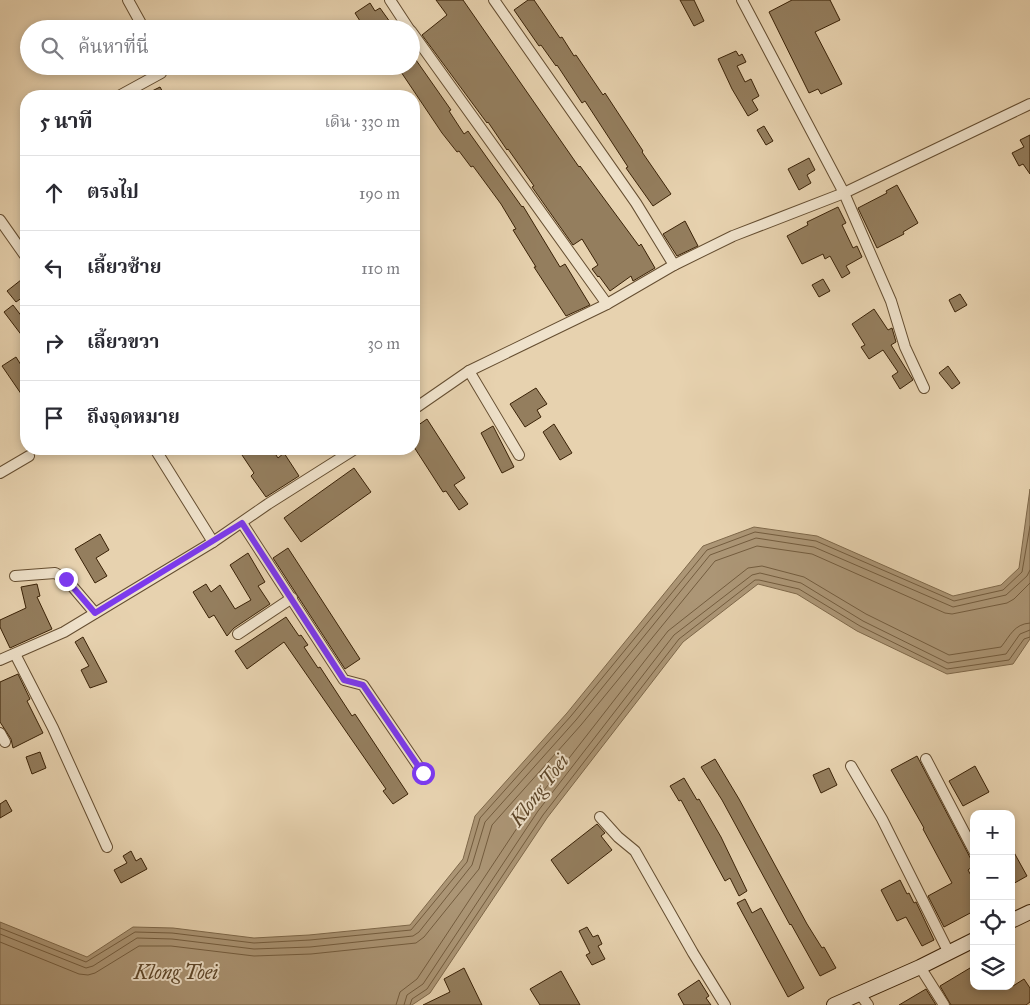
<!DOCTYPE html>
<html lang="th">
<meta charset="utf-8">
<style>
:root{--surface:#fff;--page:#f7f7f7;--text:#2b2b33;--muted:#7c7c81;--line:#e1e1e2}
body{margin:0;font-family:"IM FELL Great Primer","Noto Serif Thai",serif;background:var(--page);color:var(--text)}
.controls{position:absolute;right:15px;bottom:15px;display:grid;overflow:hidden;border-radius:10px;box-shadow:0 2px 8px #0003}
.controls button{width:45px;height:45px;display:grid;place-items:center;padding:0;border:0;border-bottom:1px solid var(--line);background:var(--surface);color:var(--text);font:25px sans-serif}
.stop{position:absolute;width:15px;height:15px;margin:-11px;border:4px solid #7c3aed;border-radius:50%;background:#fff}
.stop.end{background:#7c3aed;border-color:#fff;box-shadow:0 1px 5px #0008}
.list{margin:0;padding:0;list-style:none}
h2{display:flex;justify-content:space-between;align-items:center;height:65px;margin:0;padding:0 20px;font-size:21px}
h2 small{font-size:16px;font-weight:400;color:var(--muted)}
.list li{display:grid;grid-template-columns:32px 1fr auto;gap:15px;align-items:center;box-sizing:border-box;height:75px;padding:0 20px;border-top:1px solid var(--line)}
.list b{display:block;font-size:19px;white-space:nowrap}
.list em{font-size:16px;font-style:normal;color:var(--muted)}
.icon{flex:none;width:28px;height:28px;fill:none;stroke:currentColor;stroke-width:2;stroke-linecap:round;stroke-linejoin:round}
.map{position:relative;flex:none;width:1030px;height:1005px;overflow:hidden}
.search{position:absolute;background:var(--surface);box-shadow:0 2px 8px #0003;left:20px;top:20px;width:400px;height:55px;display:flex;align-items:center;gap:12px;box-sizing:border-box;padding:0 18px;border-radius:28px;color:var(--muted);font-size:19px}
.panel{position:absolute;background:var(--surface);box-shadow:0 2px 8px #0003;left:20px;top:90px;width:400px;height:365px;border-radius:20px}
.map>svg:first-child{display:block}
.water{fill:#ac9676;stroke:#7e684a}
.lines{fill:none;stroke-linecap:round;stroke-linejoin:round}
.shore{stroke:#735c3e;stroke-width:1}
.building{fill:#947e5e;stroke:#3a2207}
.street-casing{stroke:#654e31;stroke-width:12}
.secondary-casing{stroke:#3a2207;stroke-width:16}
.street{stroke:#efe2cb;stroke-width:10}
.secondary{stroke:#efe2cb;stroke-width:14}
.route{stroke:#7c3aed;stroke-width:6}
.labels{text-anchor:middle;stroke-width:4;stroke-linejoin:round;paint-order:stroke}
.water-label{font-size:20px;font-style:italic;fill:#5c4528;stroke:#efe2cb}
</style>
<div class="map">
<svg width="1030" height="1005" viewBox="0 0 1030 1005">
<rect width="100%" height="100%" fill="#e7d2af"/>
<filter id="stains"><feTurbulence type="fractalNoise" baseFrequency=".004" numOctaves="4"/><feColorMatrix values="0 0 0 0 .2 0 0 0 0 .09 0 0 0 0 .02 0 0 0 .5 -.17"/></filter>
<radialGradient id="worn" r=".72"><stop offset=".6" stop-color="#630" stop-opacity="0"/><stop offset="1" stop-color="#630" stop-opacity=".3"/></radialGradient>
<path class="water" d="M1030,489v150l-17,25 -66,10 -90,-43 -60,-37 -39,-10 -75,58 -136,176 -117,175 -18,12h-412v-83l87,35 46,-30 40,1 81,10 55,-3 101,-10 53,-66 12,-43 92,-103 136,-167 51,-19 63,9 136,60 48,-11 18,-17z"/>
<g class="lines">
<g class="shore">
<path d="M0,928l86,34 49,-30 37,1 82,10 56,-3 101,-10 56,-68 13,-44 91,-102 136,-166 48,-18 61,9 138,60 49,-11 19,-18 8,-46"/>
<path d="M0,934l86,34 7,-2 44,-28 35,1 82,10 56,-2 103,-11 6,-4 53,-67 13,-43 91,-102 134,-165 46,-17 58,9 139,60 53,-12 21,-19 3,-6"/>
<path d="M0,942l79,32 9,1 7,-2 44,-27h32l83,10 57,-2 105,-11 8,-6 55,-68 13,-44 89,-100 134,-164 42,-15 55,8 133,59 7,1 55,-11 7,-4 16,-16"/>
<path d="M396,1005l4,-13 17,-13 114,-172 137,-176 80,-63 14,-2 42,11 62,37 83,41 52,-8c9,-11 13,-23 29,-24"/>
<path d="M404,1005l3,-10 16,-11 115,-173 136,-176 78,-60 8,-2 41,10 62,38 85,42 58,-9 14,-20 10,-4"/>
<path d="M410,1005l2,-6 15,-10 116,-174 136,-176 76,-59h4l40,9 61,37 87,43 62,-9 15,-21 6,-2"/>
</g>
</g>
<g class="building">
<path d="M436,0h27l116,167 1,-1 59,80 2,-2 14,24 -22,13 -2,-5 -21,15 -11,-15 -1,1 -6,-8 6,-4 -16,-26 -9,6 -41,-58 2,-1 -26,-37 -1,1 -19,-28 -1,1 -65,-88 25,-20z"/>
<path d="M528,0h6l26,38 2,-1 12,19 2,-1 27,40 2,-2 38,58 -1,1 29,42 -18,12 -27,-38 2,-1 -43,-66 -3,2 -25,-38 -1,1 -15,-21 -2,1 -25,-36z"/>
<path d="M680,0h14l10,21 -10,5z"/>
<path d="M792,0h38l10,20 -25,12 27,52 -21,10 -3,-5 -9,4 -40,-81z"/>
<path d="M370,3l5,8 5,-3 15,21h-30l-10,-16z"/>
<path d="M736,51l3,5 3,-2 4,8 -9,4 8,16 6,-3 8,17 -7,4 6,10 -10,6 -16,-27 -14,-30z"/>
<path d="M416,60l35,50 -2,1 15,23 4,-3 54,76 1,-1 37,61 5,-3 25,41 -24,11 -32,-49h2l-23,-37 3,-1 -15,-25 -28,-38 -2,1 -12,-16 -2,1 -15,-19 -45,-67h14v-3z"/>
<path d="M160,87l5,9h-23z"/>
<path d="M764,126l9,15 -7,4 -9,-15z"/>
<path d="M1030,135v39l-7,-10 -4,2 -7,-13 12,-6 -4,-7z"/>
<path d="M809,158l6,12 -8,5 4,8 -12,7 -11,-21z"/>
<path d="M897,185l21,38 -15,9 1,2 -27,14 -19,-40 29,-15 -1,-2z"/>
<path d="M838,207l8,16 -4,2 11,23 4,-2 5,11 -16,9 4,7 -8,5 -12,-22 -5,3 -2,-5 -21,10 -15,-28 21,-11 -1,-3z"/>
<path d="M685,221l13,25 -21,10 -14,-22z"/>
<path d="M26,276v19l-10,7 -9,-11z"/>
<path d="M823,279l7,12 -11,6 -7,-12z"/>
<path d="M960,294l7,11 -12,7 -6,-12z"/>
<path d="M13,305l13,17v19l-22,-29z"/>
<path d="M874,309l14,21 4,-2 4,14 -5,3 22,35 -13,9 -8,-13 6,-4 -15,-22 -14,9 -8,-12 4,-2 -13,-21z"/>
<path d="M16,357l10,16v28l-24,-35z"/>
<path d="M948,366l12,17 -8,6 -13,-16z"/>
<path d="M536,388l11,16 -10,6 4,7 -16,10 -15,-23z"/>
<path d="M427,419l38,59 -11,7 14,19 -9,6 -13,-19 -3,1 -29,-45v-19z"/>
<path d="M554,424l18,29 -12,7 -17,-28z"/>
<path d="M493,426l21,41 -12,6 -21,-40z"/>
<path d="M238,449h34l6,9 6,-5 15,23 -33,21 -15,-21 3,-3z"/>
<path d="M354,468l17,24 -70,50 -17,-24z"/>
<path d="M100,534l9,16 -13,8 11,18 -12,7 -20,-34z"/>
<path d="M288,548l72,111 -15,10 -72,-111z"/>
<path d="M248,553l17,29 -7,4 12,18 -36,24 -7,8 -13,-21 -5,3 -16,-26 13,-8 5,8 9,-7 15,24 16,-9 -21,-35z"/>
<path d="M37,584l3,12 -3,1 15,32 -42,19 -10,-21v-7l26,-12 -5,-21z"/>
<path d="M286,617l13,19 2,-1 7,10 -4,2 14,21 2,-1 32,49 3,-2 53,80 -15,10 -10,-13 3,-2 -102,-147 -37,27 -12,-18z"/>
<path d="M83,637l24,45 -17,6 -9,-18 8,-4 -14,-24z"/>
<path d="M18,674l12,25 -3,2 16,32 -30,15 -2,-9 -11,-17v-40z"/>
<path d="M40,752l6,16 -14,6 -6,-17z"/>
<path d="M917,756l57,109 -6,5 6,11v30l-30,16 -16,-31 24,-13 -29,-54 1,-1 -33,-58z"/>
<path d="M715,759l24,40 68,125 15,24 2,-1 12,21 -16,8 -29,-52 -1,1 -68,-125 -21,-33z"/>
<path d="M975,766l14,26 -26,14 -14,-25z"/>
<path d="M829,768l8,17 -16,8 -8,-18z"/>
<path d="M684,778l13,22 2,-1 22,38 26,54 -8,5 -9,-18 -5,3 -44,-81 -2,1 -9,-15z"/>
<path d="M6,800l6,11 -12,7v-14z"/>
<path d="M597,824l8,9 -4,3 11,14 -44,34 -17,-24z"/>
<path d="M1011,847l16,29 -16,9z"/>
<path d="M131,851l5,10 5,-3 6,11 -26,14 -7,-13 13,-7 -4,-7z"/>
<path d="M900,880l7,14 2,-1 5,10 2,-1 18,38 -12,6 -16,-29 -9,4 -16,-31z"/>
<path d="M745,899l7,14 9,-5 43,80 -16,9 -51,-94z"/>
<path d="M587,927l6,10 5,-2 4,9 -4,2 7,13 -13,6 -6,-10 4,-2 -11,-22z"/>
<path d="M464,968l18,37h-59l27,-13 -6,-13z"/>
<path d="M970,968l4,7v11h39l11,-7 6,9v14l-4,3h-75l-11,-19z"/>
<path d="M561,971l19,34h-40l-10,-16z"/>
<path d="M699,980l10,16 -3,2 5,7h-27l-6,-11z"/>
<path d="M926,989l10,16h-37z"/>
</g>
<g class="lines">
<defs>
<g id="street">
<path d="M128,0l16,29"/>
<path d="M390,0l19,29"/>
<path d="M494,0l142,203 38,62"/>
<path d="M742,0l102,193 47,108 14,46 19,41"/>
<path d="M411,31l196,273"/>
<path d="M119,96l42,-23v-7"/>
<path d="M0,220l26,37"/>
<path d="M469,371l50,84"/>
<path d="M414,409l55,-38 138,-67 67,-39 59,-29 111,-43 186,-89"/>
<path d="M155,449l58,93"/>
<path d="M0,473l29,-17"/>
<path d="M242,523l102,157 19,5 60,88"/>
<path d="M15,576l40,-3 11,6 29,34"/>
<path d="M238,634l54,-36"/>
<path d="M15,654l38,74 54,119"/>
<path d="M0,660l64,-28 149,-90 55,-38 87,-55"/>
<path d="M0,733l5,9"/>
<path d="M926,759l48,92"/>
<path d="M851,766l31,53 67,134"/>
<path d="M600,817l18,20 17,14 58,102 32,52"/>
<path d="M920,967l24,38"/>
<path d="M860,994l8,11"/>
</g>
<g id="secondary">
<path d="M1011,921l19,-9"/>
<path d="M834,1005l86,-38 54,-27"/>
</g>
</defs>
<use href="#street" class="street-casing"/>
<use href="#secondary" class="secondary-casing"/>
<use href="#street" class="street"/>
<use href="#secondary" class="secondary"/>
</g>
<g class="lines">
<path class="route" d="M66,579l29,34 147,-90 102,157 19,5 60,88"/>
</g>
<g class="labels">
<g class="water-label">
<text transform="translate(539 790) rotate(-53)" y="7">Klong Toei</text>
<text x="176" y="979">Klong Toei</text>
</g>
</g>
<rect width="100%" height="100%" filter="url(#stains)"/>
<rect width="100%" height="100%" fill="url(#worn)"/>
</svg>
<div class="controls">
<button>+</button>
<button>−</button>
<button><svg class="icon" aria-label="locate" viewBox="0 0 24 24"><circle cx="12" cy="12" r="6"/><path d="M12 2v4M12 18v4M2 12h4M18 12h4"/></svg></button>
<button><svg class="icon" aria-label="layers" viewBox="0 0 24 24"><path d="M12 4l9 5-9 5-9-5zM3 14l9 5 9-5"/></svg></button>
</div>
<div class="stop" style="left:423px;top:773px"></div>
<div class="stop end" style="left:66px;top:579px"></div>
<div class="search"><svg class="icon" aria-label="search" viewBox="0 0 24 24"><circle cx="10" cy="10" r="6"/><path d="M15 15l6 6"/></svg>ค้นหาที่นี่</div>
<section class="panel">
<h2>5 นาที<small>เดิน · 330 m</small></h2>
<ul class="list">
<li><svg class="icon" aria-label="ahead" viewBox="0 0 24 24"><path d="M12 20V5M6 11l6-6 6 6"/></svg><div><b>ตรงไป</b></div><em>190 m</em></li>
<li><svg class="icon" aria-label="left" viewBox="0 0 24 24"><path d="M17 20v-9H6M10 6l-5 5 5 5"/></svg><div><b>เลี้ยวซ้าย</b></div><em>110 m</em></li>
<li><svg class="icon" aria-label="right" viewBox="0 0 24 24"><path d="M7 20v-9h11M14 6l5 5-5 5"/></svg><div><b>เลี้ยวขวา</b></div><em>30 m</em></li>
<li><svg class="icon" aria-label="arrive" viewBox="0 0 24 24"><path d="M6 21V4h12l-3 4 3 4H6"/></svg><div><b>ถึงจุดหมาย</b></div></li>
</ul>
</section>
</div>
